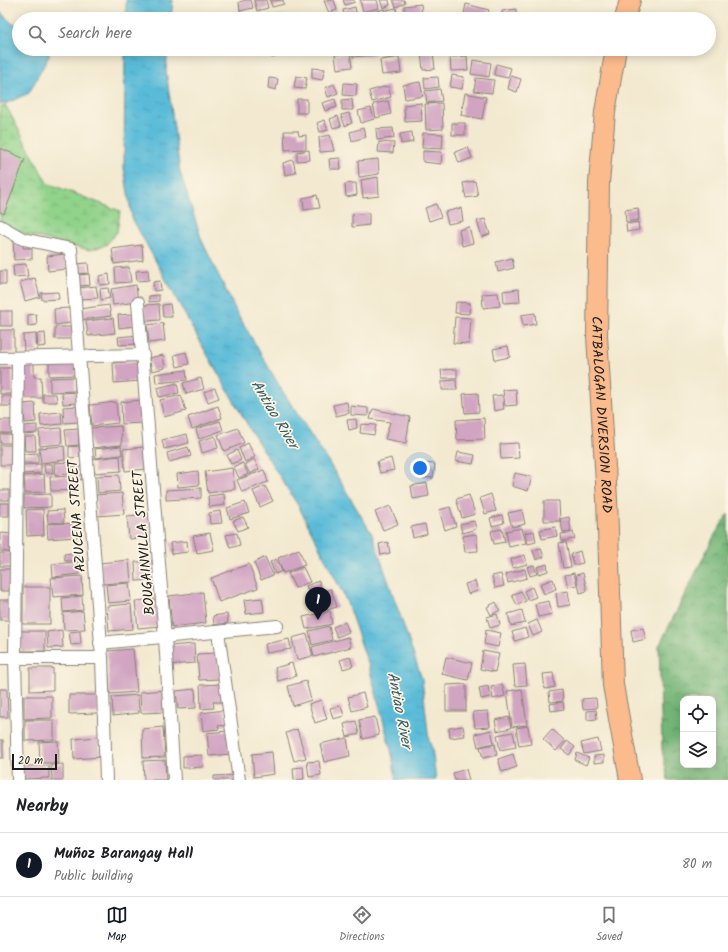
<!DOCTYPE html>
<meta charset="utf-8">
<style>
:root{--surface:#fff;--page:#f2f2f2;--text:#202124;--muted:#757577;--line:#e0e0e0;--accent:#111827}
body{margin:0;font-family:Kalam,sans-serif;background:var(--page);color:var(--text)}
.controls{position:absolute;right:12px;bottom:12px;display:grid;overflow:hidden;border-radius:8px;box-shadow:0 2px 10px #0003}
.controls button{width:36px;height:36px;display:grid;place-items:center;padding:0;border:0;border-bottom:1px solid var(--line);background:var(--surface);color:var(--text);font:20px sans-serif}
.scale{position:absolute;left:12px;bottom:10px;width:45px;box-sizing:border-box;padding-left:4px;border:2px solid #1c1c1c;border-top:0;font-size:11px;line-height:14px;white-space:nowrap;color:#1c1c1c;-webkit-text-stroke:3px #fcf5e5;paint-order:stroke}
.you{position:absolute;left:420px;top:468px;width:14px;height:14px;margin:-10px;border:3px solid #fff;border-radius:50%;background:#1a73e8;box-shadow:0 0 0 6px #1a73e833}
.badge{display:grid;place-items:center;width:26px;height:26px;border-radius:50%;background:var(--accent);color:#fff;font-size:13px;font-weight:700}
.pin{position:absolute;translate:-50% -33px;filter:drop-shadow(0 1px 2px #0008)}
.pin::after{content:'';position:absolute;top:21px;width:14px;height:12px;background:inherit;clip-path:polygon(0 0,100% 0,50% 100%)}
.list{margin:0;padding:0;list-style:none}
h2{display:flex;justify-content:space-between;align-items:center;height:52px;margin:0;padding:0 16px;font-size:17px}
h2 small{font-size:13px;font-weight:400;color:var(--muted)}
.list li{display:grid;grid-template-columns:26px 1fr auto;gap:12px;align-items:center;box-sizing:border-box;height:64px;padding:0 16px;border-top:1px solid var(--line)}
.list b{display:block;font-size:15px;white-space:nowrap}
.list p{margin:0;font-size:13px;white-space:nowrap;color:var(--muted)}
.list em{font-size:13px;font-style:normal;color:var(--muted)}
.icon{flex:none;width:22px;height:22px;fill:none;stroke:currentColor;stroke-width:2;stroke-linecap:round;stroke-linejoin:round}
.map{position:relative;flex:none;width:728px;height:780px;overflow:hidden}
.search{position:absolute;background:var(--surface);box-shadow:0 2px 10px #0003;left:12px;right:12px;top:12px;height:44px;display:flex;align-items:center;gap:10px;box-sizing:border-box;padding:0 14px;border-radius:22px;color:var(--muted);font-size:15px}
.sheet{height:116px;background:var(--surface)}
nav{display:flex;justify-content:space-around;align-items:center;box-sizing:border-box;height:56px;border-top:1px solid var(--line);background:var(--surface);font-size:11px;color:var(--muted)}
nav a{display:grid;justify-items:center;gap:2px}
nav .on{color:var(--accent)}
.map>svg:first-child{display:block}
.forest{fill:url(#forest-crowns);stroke:#48684a;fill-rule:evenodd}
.wetland{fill:url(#wetland-marsh);stroke:#567854}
.water{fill:url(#water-ripples);stroke:#3b6c7a}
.building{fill:#d1a4c2}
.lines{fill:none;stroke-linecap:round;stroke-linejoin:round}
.minor-casing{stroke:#888276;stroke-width:14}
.trunk-casing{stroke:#888276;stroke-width:22}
.minor{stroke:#fff;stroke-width:12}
.trunk{stroke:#fbbb8d;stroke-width:20}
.labels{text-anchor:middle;stroke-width:3.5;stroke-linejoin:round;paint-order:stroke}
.street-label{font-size:14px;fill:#1c1c1c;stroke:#fcf5e5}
.water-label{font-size:15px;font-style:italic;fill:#355c67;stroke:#fcf5e5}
</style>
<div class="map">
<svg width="728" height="780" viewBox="0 0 728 780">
<defs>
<pattern id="forest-crowns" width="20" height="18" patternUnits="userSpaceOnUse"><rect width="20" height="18" fill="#74b577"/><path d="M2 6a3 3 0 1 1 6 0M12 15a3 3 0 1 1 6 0" fill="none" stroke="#5e9261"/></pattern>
<pattern id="wetland-marsh" width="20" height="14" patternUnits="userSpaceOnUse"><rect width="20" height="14" fill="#91d38b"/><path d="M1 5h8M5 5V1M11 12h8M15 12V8" fill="none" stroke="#7cb577"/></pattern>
<pattern id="water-ripples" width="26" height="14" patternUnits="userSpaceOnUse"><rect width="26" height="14" fill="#5abbd8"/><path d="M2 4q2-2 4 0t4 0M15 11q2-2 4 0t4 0" fill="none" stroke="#4ea0b9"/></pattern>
</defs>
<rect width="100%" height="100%" fill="#fcf5e5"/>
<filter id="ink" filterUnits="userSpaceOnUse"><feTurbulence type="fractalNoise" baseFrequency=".025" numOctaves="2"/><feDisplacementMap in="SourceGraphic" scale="8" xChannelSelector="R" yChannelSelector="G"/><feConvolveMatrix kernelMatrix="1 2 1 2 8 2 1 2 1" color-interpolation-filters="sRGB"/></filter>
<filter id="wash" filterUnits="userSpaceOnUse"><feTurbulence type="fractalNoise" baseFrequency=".012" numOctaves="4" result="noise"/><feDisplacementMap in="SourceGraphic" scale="16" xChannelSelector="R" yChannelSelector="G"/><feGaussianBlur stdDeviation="0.9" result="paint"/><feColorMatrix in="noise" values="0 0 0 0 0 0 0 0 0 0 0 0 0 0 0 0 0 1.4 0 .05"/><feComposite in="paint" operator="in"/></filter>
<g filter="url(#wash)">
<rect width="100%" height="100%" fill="#f3e9d0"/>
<path class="forest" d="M728,514v266h-60l-6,-30 -3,-104 55,-110zM683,699h30v66h-30z"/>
<path class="wetland" d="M6,106l41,77 73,28 -3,21 -11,13 -16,5 -66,-16 -24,-13v-114z"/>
<g class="water">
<path d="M126,0h47l-2,19h-45z"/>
<path d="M0,12l13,12 6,1v24h30v7l-20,37 -24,11h-5z"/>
<path d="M125,49h43l-2,21 14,102 22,69 34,70 47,81 45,69 44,73 50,145 7,62 3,7 4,32h-40l-4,-26 -23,-87 -23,-67 -47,-93 -45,-71 -54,-94 -68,-124 -8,-50z"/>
</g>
<g id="blocks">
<g class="building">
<path d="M246,0h5l2,8 -13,3 -1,-9z"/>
<path d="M254,0h12l2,8 -11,3z"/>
<path d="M270,0h13l1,4 -12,3z"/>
<path d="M334,0l3,10 -8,3 -5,-12z"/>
<path d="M343,0h11l1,2 -10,3z"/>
<path d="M360,0h17l2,8 -16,4z"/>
<path d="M380,0h9l1,5 -7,3z"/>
<path d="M393,0h11l1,3 -9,4z"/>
<path d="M421,4l1,11 -17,3 -1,-12z"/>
<path d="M466,4l23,6 -3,9h-5l-17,-5z"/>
<path d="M355,7l2,11 -12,1 -2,-9z"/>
<path d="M396,8l2,10 -10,1 -1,-9z"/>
<path d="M384,9l3,10h-8l-2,-8z"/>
<path d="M516,9l1,10h-14l-1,-8z"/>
<path d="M374,12l2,7h-14l-1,-4z"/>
<path d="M284,15l1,4h-12l-1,-2z"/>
<path d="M272,49h6l2,6 -8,3 -4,-7z"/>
<path d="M352,49h23v6l-22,2z"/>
<path d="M380,49h13v5l-12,1z"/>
<path d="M350,52l2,15 -15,2 -2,-14z"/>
<path d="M433,52l2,17 -12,1 -2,-17z"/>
<path d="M467,56l1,14 -17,1 -1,-14z"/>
<path d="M399,57l2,16 -19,2 -2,-15z"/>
<path d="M473,60l18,3 -2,14 -18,-3z"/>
<path d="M496,64l15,4 -3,10 -14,-3z"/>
<path d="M312,68l13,1 -3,11 -10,-2z"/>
<path d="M452,75l12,2 -2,12 -12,-2z"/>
<path d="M296,76l11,2 -2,11 -11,-1z"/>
<path d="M511,76l10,3 -4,13 -9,-3z"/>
<path d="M438,77l1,10 -14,2 -1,-11z"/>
<path d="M269,78l9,1 -2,11 -8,-2z"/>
<path d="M476,78l18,2 -2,13 -18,-2z"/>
<path d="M420,82l3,14 -18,3 -2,-14z"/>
<path d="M344,83l13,1 -1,12 -13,-1z"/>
<path d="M334,84l4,9 -10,4 -3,-9z"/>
<path d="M388,86l3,11 -19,5 -3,-11z"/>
<path d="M440,89l2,12 -15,2 -2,-12z"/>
<path d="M465,93l21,4 -4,22 -21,-4z"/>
<rect x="297" y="99" width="10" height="14"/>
<path d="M335,99l2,8 -12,4 -3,-8z"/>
<path d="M352,99l1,11h-11v-10z"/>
<path d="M388,101l3,13 -15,4 -3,-14z"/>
<path d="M421,103l1,18 -17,1 -1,-17z"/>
<path d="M442,103l1,26 -17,1 -1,-26z"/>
<path d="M371,108l3,11 -13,4 -3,-12z"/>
<path d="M349,113l3,10 -7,3 -4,-11z"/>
<path d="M338,116l3,10 -8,2 -3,-9z"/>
<path d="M324,120l4,10 -8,2 -3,-9z"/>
<rect x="452" y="123" width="13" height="12"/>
<path d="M363,128l3,9 -14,4 -2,-9z"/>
<path d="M393,128l1,10 -17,2 -1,-11z"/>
<path d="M284,131h14l1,5 7,-1v14l-21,1z"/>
<path d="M412,132l1,10 -12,2 -1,-10z"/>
<path d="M423,133l20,1 -1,15 -20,-1z"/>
<path d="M330,135l4,16 -14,1 -1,-15z"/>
<path d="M379,142l15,1 -1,10 -15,-1z"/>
<path d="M468,147l4,11 -13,5 -4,-11z"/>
<path d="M0,148l25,11 -21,55 -4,-2z"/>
<path d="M309,150l1,10 -13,1v-9z"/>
<path d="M423,151l19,1 -1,12 -18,-2z"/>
<path d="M340,158l1,11h-11l-1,-10z"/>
<path d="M378,159l1,15 -20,3 -1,-16z"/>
<path d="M293,160l3,13 -11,2 -2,-12z"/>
<path d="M378,177l1,19 -16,2 -2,-18z"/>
<path d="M475,181l3,15 -12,2 -3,-15z"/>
<path d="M356,183l1,12 -11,2 -1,-13z"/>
<path d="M317,195l3,13 -16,2 -1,-12z"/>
<path d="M436,204l5,13 -12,4 -4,-13z"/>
<path d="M461,208l2,13 -15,3 -3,-12z"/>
<path d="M638,208l1,12 -13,2 -1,-12z"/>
<path d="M369,213v12l-17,2v-12z"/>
<path d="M485,219l5,15 -8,3 -5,-16z"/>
<path d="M638,222l1,8 -12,2 -1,-8z"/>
<path d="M469,227l4,16 -11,3 -3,-16z"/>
<path d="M13,240h10v8h9v11l-18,1z"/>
<path d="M142,245l1,15 -29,4 -2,-15z"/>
<path d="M65,254l2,15 -19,2 -1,-15z"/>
<path d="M512,258l2,10 -16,4 -2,-10z"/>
<path d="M88,263l1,10 -13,1 -1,-10z"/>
<path d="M26,264l2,12 -14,1 -1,-12z"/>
<path d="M129,267l2,15 -15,1 -1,-15z"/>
<path d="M148,270l1,10 -12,1 -1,-10z"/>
<rect x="0" y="271" width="6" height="13"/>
<path d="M89,274l1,11 -11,1 -1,-11z"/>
<path d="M109,274l1,10 -10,1 -1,-9z"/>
<path d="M35,278l5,19 -15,4 -5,-19z"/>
<path d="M160,281l1,9 -7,1 -1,-9z"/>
<path d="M136,285l2,17 -25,3 -2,-16z"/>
<path d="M96,286l2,12 -19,1 -1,-11z"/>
<path d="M108,288l2,10 -9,2 -1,-11z"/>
<path d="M519,289l1,13 -16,1 -1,-12z"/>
<path d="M58,292l1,7 -17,1 -1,-7z"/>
<path d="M498,293l2,13 -17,2 -1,-14z"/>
<path d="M159,295v6l-10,1v-6z"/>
<path d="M456,302l14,1 -1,11 -14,-1z"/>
<path d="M159,304l1,16 -14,1 -2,-16z"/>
<path d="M170,304l2,13h-9l-1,-12z"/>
<path d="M109,305l2,11 -30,4 -2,-11z"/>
<path d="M69,308l2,15 -16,2 -1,-16z"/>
<rect x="0" y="311" width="12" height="15"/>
<path d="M535,313l1,11 -13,2 -2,-11z"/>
<path d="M36,314l1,11 -9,1v-11z"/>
<path d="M133,314l1,12 -15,2 -1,-13z"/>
<path d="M455,317l16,1 -2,26 -16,-1z"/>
<path d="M113,318l2,15 -27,3 -2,-15z"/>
<path d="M163,323l2,18 -16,2 -2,-18z"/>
<rect x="55" y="327" width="18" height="12"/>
<path d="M0,330h14v22l-14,1z"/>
<path d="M45,333l1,13 -8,1 -1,-13z"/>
<path d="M36,334l1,18h-13l-1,-17z"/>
<path d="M138,335l1,9 -20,1 -1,-8z"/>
<path d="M508,346l2,11 -15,3 -2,-11z"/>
<path d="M186,352l3,12 -12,3 -3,-12z"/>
<path d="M163,355l2,13 -13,3 -3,-13z"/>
<path d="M138,361l2,20 -26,2 -1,-20z"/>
<path d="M34,362v15h7l1,21h-18l-1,-35z"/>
<path d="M76,362v13l-27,1v-13z"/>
<path d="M0,368h12l1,26h-13z"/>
<path d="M457,369v9h-15l-1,-8z"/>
<path d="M186,370l1,10 -31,3 -1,-9z"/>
<path d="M75,377v14l-25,1v-14z"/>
<path d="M201,378l3,11 -18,5 -3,-11z"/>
<path d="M456,380l1,10h-15v-9z"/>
<path d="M177,383l2,10 -20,4 -2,-9z"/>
<path d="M215,388l4,10 -11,4 -4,-10z"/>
<path d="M516,389l1,16 -12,1 -2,-16z"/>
<path d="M77,392l1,11 -15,1 -1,-11z"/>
<path d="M478,393l1,19 -14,1 -2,-19z"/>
<path d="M43,394h13l1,8h-14z"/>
<path d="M181,395l5,16 -22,6 -4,-17z"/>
<path d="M502,395l2,14 -10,2 -2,-15z"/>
<rect x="2" y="396" width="11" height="10"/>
<path d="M142,400l2,23 -22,1 -1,-22z"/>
<path d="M116,402l2,21 -26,3 -2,-21z"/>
<path d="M347,402l2,11 -13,3 -3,-11z"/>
<path d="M35,403l1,19 -11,1 -2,-19z"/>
<path d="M77,406l1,16 -14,1 -1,-16z"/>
<path d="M218,406l4,12 -30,11 -4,-12z"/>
<path d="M351,406l17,2v8l-17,-1z"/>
<path d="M373,409l37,8 -4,26 -21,-4 5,-17 -20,-3z"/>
<path d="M61,412l1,12 -21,2 -1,-12z"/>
<path d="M484,418l1,21 -28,1 -1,-20z"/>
<path d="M356,419l1,9 -8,2 -2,-10z"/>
<rect x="0" y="420" width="13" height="13"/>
<path d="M220,421l3,9 -24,9 -3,-10z"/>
<path d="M361,424l15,1 -2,10 -14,-2z"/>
<path d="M37,425v8l-14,1v-8z"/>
<path d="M121,426l1,19 -30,3 -2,-20z"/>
<path d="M61,428l1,16 -22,2 -1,-16z"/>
<path d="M238,428l6,15 -20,8 -6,-16z"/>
<path d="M78,429l1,16 -12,1 -2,-16z"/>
<rect x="0" y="434" width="11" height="9"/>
<path d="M187,434l2,9 -25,6 -2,-9z"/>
<path d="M24,436h11l1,15h-11z"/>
<path d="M215,436l3,12 -16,5 -3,-12z"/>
<path d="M248,443l7,14 -10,5 -6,-14z"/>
<path d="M518,443l1,15 -18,1 -1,-15z"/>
<rect x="0" y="445" width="12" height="20"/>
<path d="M64,446l1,14 -24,3 -2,-15z"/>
<path d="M79,446l1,11 -11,1v-11z"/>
<path d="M121,446l1,9 -26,3 -1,-9z"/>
<path d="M144,447l3,22 -22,2 -2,-22z"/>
<path d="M188,447l3,9 -22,6 -2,-9z"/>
<path d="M237,450l4,10 -10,4 -4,-9z"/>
<path d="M458,452l17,3 -2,9 -17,-3z"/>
<path d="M38,453v10h-15l-1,-9z"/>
<path d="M120,456l1,15 -27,2 -1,-14z"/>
<path d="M391,458l3,12 -14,3 -3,-11z"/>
<path d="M254,459l5,10 -9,5 -5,-10z"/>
<path d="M70,462v12l-15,1 -1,-12z"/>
<path d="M243,463l5,11 -9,4 -5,-11z"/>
<path d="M424,463l11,1 -2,14 -11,-1z"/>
<path d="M41,464v9l-18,1v-9z"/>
<path d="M44,464h8l1,9h-8z"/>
<path d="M82,466v13l-5,1v-6h-5l-1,-7z"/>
<path d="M232,468l3,21 -27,4 -3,-21z"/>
<path d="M264,470l4,12 -26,10 -5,-12z"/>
<path d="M198,471l1,14 -21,2 -1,-13z"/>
<path d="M515,473l17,4 -4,14 -16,-5z"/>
<path d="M44,474l1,18 -20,1 -1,-17z"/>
<path d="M119,475l1,16 -22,2 -1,-17z"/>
<path d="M76,476v14l-25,1 -1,-14z"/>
<path d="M427,483l2,13 -16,3 -2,-13z"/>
<path d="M265,486l8,15 -13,6 -7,-16z"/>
<path d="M201,488v10l-35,2v-10z"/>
<rect x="0" y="490" width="9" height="10"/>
<path d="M122,493l2,21 -27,2 -1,-21z"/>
<path d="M51,494v13l-27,1v-13z"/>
<path d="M224,494l1,11 -16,2 -1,-11z"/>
<path d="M491,494l5,17 -11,3 -5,-16z"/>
<path d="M469,495l6,19 -13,4 -6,-19z"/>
<path d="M544,501h15l1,20h-16z"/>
<path d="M245,502l4,11 -19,6 -3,-11z"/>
<rect x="0" y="503" width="9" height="13"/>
<path d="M390,506l8,18 -15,6 -8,-18z"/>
<path d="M450,507l6,19 -11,4 -6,-20z"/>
<path d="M43,509l1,26 -17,1 -1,-26z"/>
<path d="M63,510l1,12 -16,1 -1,-12z"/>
<path d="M522,510l3,14 -13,3 -4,-14z"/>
<path d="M220,511l2,12 -12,1 -1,-11z"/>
<path d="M149,514l2,23 -22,2 -2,-23z"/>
<path d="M502,515l2,8 -12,3 -2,-8z"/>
<path d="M243,517l5,10 -10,4 -5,-10z"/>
<path d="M569,517l2,14 -8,1 -3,-13z"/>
<path d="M474,521l2,8 -14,4 -2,-9z"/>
<path d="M76,523l1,14 -29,2 -1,-15z"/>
<path d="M425,524l2,10 -14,4 -2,-11z"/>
<path d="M555,527l2,9 -15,3 -2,-9z"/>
<path d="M522,528l4,15 -17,4 -3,-16z"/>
<path d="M502,529l3,13 -11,2 -3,-13z"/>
<path d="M534,531l2,11 -8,2 -3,-11z"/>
<path d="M573,532l2,7 -13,2 -1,-7z"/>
<path d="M0,533l12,1 -1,18 -11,-1z"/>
<path d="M210,533l4,17 -17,3 -4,-17z"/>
<path d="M237,533l3,12 -10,3 -4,-13z"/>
<path d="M476,534l2,17 -13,1 -2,-16z"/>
<path d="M187,541l1,11 -16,2 -2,-11z"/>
<path d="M388,542l2,11 -9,2 -2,-11z"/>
<path d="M566,542l5,25 -8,1 -4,-25z"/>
<path d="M541,548l3,9 -8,3 -3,-10z"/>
<path d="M299,549l6,16 -22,8 -5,-15z"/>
<path d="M580,551l3,12 -9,2 -3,-11z"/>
<path d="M79,552v8l-14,1 -1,-7z"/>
<path d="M0,553h11l-1,13h-10z"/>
<path d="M525,555l2,9 -14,4 -2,-9z"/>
<path d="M265,557l8,18 -12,5 -7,-17z"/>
<path d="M276,559l6,12 -7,3 -5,-12z"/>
<path d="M129,560l2,22 -29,2 -2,-21z"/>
<path d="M156,561l1,19 -21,1 -1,-19z"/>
<path d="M78,562l1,12 -26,3 -1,-13z"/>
<path d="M249,564l9,24 -39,14 -8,-24z"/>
<path d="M547,564l1,7 -9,3 -2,-7z"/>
<path d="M534,565l3,9 -7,2 -3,-9z"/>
<path d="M303,567l7,15 -15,6 -7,-15z"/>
<path d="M0,569h10l-1,22h-9z"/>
<path d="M525,569l2,9 -19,5 -2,-9z"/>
<path d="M574,573l3,12 -9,2 -3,-12z"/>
<path d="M583,573l4,18 -7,2 -4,-18z"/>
<path d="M501,574l3,12 -9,2 -3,-12z"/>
<path d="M82,576l1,19 -30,2 -2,-19z"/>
<path d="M553,579l3,10 -12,5 -4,-10z"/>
<path d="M319,581l3,9 -12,5 -4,-9z"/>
<path d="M475,581l3,10 -10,3 -3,-10z"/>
<path d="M129,583l2,18 -23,2 -2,-18z"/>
<rect x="23" y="587" width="27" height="37"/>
<path d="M532,587l4,10 -8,3 -4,-9z"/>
<path d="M331,589l6,18 -10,3 -5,-18z"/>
<path d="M521,591l5,10 -9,4 -5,-10z"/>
<path d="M568,591l2,14 -12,2 -2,-14z"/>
<path d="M203,592l3,31 -34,4 -3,-31z"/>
<path d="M82,596l1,14 -20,2 -1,-14z"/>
<path d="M262,598l2,14 -18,2 -2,-14z"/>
<path d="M158,599l2,27 -22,2 -3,-27z"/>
<rect x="0" y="600" width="11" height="20"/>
<path d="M549,601l3,13 -14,3 -3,-13z"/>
<path d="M496,602l4,8 -9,5 -4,-8z"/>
<path d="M131,604l2,25 -24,2 -2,-25z"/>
<path d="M522,610l3,13 -14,3 -3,-12z"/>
<path d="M83,611l2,18 -21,1 -1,-17z"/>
<path d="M330,611l2,13 -26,5 -3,-12z"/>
<path d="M227,614l1,9 -14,2 -1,-9z"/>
<path d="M497,614l3,11 -10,3 -3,-11z"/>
<path d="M537,620l5,12 -9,4 -5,-12z"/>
<path d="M345,622l4,10 -12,5 -4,-10z"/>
<path d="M329,626l3,14 -20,5 -3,-14z"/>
<path d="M525,628l3,9 -13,4 -3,-9z"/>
<path d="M643,628l3,11 -13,3 -2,-12z"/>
<path d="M62,630l1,17 -15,1 -1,-16z"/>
<path d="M486,630l15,3 -3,14 -14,-3z"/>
<rect x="21" y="631" width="24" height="20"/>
<path d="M80,631l1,13 -10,1 -2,-13z"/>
<path d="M307,634l6,22 -16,4 -5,-22z"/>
<path d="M348,637l3,10 -37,10 -2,-10z"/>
<path d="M289,639l2,10 -24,4 -2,-9z"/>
<path d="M194,644l1,19 -26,2 -1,-19z"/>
<path d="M133,649l4,43 -27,2 -3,-43z"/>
<path d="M483,651l16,3 -4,18 -15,-3z"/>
<path d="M218,653l2,26 -21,1 -2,-26z"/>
<path d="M350,657l3,9 -10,3 -3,-9z"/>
<path d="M446,657l26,6 -4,17 -26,-6z"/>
<path d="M292,663l4,13 -18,5 -3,-13z"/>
<path d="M525,664l2,21 -12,1 -2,-21z"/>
<path d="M30,668h23v22l-23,1z"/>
<path d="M553,673l2,14 -10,2 -2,-15z"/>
<path d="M306,681l5,19 -18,6 -5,-20z"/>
<path d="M223,684l1,18h-11l1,6 -13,1 -1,-24z"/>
<path d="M466,684v27h-20v-26z"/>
<path d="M502,684l3,12 -12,3 -2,-12z"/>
<path d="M488,686l2,11 -9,2 -2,-11z"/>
<path d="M0,689h7l1,28h-8z"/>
<path d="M195,689l1,19 -18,1 -2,-18z"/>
<path d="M522,689l5,36 -15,2 -5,-36z"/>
<path d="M165,690l1,22 -25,1 -1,-21z"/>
<path d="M562,690l1,11 -13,1 -1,-10z"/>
<path d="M363,693l4,14 -15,4 -4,-14z"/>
<path d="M69,695h29v18l-29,1z"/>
<path d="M138,695l1,18 -26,3 -1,-19z"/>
<path d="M24,696h28v22l-28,1z"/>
<path d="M596,698l1,10 -14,1 -1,-10z"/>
<path d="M321,700l6,19 -12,4 -6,-19z"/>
<path d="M563,702l1,7 -13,2 -1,-7z"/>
<path d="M341,706l3,10 -11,3 -3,-11z"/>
<path d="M225,710l2,15 -9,1 1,3 -16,2 -2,-18z"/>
<path d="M596,710l1,9 -10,1v-9z"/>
<path d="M488,711l2,16 -15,1 -2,-16z"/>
<path d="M375,717l4,18 -16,4 -4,-19z"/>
<path d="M509,717l2,11 -14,3 -2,-11z"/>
<path d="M25,720h29v20l-29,1z"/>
<path d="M356,721l3,13 -12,3 -3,-13z"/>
<path d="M463,726l2,10 -15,2 -1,-10z"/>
<path d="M528,726l3,18 -12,2 -3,-18z"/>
<path d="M163,727l2,30 -22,1 -1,-29z"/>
<path d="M297,729l9,29 -12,3 -8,-28z"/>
<path d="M552,729l13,12 -9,10 -13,-12z"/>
<path d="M491,730l3,13 -16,4 -3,-13z"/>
<path d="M228,731l2,23 -21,2 -2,-23z"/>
<path d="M513,732l3,15 -16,3 -3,-15z"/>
<path d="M99,737l2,20 -27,2 -1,-20z"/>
<path d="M347,738l3,18 -26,6 -4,-18z"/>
<path d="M598,739l3,12 -17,3 -3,-11z"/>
<rect x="0" y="740" width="3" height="18"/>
<path d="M58,741l1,22h-19l-1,-21z"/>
<path d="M567,741l8,6 -6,8 -8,-6z"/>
<path d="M495,744l2,11 -14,3 -3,-11z"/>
<path d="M272,752l2,22 -20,3 -2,-23z"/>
<path d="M577,753l12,5 -3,7 -11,-5z"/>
<path d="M513,754l4,13 -15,5 -4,-13z"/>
<path d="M202,755l1,12 -20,1v-12z"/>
<path d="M604,755v7l-10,1v-7z"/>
<path d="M165,760l1,20h-22l-1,-19z"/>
<path d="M319,761l2,14 -12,2 -2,-15z"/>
<path d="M63,764v16h-11l-1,-15z"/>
<path d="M23,766h26v12l-26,1z"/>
<path d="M303,767l1,12 -10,1 -1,-12z"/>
<path d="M466,769l3,11h-14l-2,-7z"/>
<path d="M237,775v5h-23v-4z"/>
</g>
</g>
</g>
<g filter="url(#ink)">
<use href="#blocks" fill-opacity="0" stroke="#888276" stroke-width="1"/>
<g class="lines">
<defs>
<g id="minor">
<path d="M0,226l23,13 48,10 31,409 4,122"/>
<path d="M138,303l27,335 9,142"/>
<path d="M0,358l143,-3"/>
<path d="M218,632l21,148"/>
<path d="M100,643l177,-17"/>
<path d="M0,658h102"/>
<path d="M18,780l-3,-122 3,-300"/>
</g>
<g id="trunk">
<path d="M625,19l5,-19"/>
<path id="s1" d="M616,49l-11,63 -6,71 -2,153 10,163 6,186 17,95"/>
</g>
</defs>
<use href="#minor" class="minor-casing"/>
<use href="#trunk" class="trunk-casing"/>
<use href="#minor" class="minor"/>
<use href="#trunk" class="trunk"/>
</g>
</g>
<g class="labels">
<g class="street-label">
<text dy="5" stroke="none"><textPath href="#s1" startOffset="367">CATBALOGAN DIVERSION ROAD</textPath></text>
<text transform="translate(76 516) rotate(-94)" y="5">AZUCENA STREET</text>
<text transform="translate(143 543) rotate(-95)" y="5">BOUGAINVILLA STREET</text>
</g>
<g class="water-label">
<text transform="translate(275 414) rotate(59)" y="5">Antiao River</text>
<text transform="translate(400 710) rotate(79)" y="5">Antiao River</text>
</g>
</g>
</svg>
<div class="controls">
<button><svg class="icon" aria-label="locate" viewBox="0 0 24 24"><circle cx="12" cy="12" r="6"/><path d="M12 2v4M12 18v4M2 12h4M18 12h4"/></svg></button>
<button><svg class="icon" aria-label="layers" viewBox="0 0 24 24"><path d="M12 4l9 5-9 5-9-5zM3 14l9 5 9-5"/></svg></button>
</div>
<div class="scale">20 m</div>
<div class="you"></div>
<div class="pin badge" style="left:318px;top:620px">1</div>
<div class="search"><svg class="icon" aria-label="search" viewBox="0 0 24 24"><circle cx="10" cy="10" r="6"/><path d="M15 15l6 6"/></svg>Search here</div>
</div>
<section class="sheet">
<h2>Nearby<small></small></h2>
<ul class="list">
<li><span class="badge">1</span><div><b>Muñoz Barangay Hall</b><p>Public building</p></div><em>80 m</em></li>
</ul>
</section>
<nav>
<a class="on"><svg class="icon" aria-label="map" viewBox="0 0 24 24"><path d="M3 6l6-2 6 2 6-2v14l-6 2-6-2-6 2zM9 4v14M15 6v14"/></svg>Map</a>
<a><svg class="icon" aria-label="directions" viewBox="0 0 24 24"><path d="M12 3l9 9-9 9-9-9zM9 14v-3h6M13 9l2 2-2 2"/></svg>Directions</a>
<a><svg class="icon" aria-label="saved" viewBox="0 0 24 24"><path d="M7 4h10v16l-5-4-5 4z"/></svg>Saved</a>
</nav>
